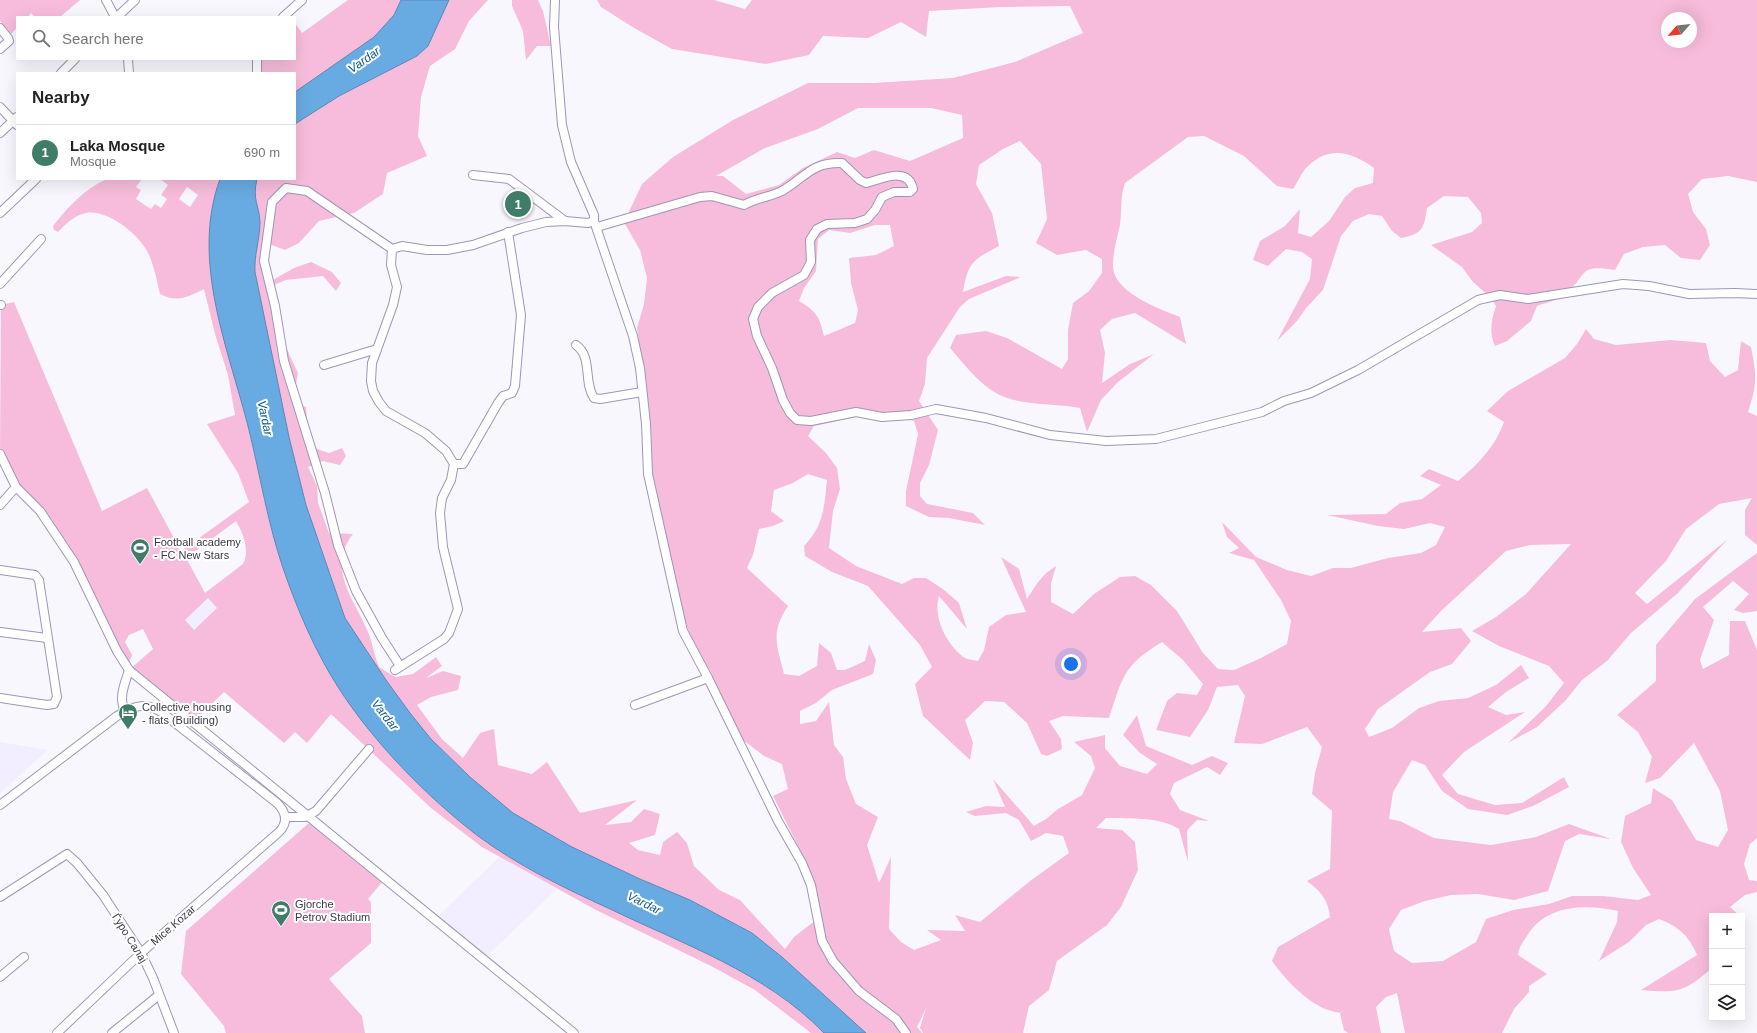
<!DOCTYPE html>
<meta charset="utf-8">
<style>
:root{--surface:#fff;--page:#f2f2f2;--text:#222;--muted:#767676;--line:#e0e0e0;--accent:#407d69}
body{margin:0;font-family:Arial,sans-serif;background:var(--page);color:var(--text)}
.controls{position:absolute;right:12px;bottom:12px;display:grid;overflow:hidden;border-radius:0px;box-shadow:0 4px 16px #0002}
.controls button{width:36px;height:36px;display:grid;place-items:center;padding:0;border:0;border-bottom:1px solid var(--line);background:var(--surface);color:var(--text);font:20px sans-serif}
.compass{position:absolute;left:1661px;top:12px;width:36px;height:36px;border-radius:50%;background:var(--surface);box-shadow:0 4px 16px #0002;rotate:242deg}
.you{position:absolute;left:1071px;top:664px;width:14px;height:14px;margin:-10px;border:3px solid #fff;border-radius:50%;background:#1a73e8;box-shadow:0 0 0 6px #1a73e833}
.badge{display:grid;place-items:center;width:26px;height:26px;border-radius:50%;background:var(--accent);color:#fff;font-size:13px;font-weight:700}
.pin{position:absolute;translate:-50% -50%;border:2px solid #fff;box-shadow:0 1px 4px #0006}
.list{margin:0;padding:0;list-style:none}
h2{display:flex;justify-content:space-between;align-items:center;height:52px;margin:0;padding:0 16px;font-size:17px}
h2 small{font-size:13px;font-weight:400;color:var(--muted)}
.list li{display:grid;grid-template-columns:26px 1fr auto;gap:12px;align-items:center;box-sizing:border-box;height:56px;padding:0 16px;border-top:1px solid var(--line)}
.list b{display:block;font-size:15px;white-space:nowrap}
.list p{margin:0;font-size:13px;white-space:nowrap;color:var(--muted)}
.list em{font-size:13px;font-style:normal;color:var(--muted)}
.icon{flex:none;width:22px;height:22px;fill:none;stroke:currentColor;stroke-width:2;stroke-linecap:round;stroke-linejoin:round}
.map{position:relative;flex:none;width:1757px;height:1033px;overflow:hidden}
.search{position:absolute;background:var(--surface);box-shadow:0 4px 16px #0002;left:16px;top:16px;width:280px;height:44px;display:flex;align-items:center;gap:10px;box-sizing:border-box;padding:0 14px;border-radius:0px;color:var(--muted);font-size:15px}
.panel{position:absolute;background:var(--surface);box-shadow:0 4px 16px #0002;left:16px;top:72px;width:280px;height:108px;border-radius:0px}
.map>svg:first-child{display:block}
.built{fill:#f2eeff}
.green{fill:#f7bcdb;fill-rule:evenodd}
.water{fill:#68aae2;stroke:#5a88b3}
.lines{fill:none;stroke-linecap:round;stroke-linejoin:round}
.minor-casing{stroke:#9d96b5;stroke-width:10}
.minor{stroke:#fff;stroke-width:8}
.labels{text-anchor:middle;stroke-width:4;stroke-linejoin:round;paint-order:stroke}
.poi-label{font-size:11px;fill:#3b3846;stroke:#fff;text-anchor:start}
.street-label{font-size:11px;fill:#3b3846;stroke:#fff}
.water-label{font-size:12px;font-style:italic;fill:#09588c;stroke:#fff}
</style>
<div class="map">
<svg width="1757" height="1033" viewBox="0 0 1757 1033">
<rect width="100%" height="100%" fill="#f9f7fe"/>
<g class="built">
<path d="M208,598l9,10 -23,22 -9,-10z"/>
<path d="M0,742l48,8 -48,43z"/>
<path d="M500,856l57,33 -74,71 -48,-41z"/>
</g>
<g class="green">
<path d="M0,0h80l-20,17h-25l-4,-4 -3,4h-11v11l-6,6 -11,-13z"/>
<path d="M348,0h53l-7,15 -20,22 -79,55v-19h-38v-14h38v-36l7,10z"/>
<path d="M449,0h39l-19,21 -14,28 -25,17 -9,31 -3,39 9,20 -40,17 -4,21 -29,19 -35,8 -20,22 -14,7 -16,-6 -2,24 4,13 23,-13 17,-6 21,10 9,11 -5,8 -13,-15 -37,4 -10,4 -6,17 14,42 14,30 -5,28 13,6 2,27 3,13 18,6 13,-5 4,8 -6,9 -17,-4 -15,6 9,19 1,17 11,30 24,1c-28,36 4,68 17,103 3,10 5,20 9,30l16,10 18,-3 23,-17 6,9 -16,12 17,-7 18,5 -3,14 -27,7 -14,8 25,34 21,19 17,-25 14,-4 4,36 34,9 15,-12 33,51 57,-13 -32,25 26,-3 13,-13 16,5 -5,21 -26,8 9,7 22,5 3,-13 14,-10 10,11 7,23 25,24 21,10 45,49 9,-12 27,-21 -10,-38 -10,-26 -28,-56 15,-7 -6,-25 -18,-8 -21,-16 -33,-69 -18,-29 -13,-42 -27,-124 -1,-47 -14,-101 7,-24 3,-26 -7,-28 -15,-26 1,-6 16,-34 31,-27 60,-37 75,-37h66l79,-5 62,-16 68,-29 -13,-27 -69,1 -72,4 -3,26 -25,-15 -33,16 -45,-2 -14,19 -43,9 -94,-15 -38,-21 -33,-21 -4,-7h117l31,9 7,-9h1005v182l-29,-6 -26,3 -14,15 5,18 13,17 4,16 -10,15 -19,-2 -16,-13 -22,2 -19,7 -9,16c-39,-6 -25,4 -50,24 -6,6 -20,9 -28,12l-6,15 -24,20 -12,5c-6,-14 -4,-25 1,-40l-5,-8 -18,-16 -11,-15 -31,-22 41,-13 10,-9 -1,-10 -13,-16 -24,-1 -17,12c-3,21 -5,26 -26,30l-9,-7 -10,-15 -13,-2 -16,7 -12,15 -18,54 -17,18 -9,13 -20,20 33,-62 2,-20 -10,-7 -16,-3 -18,17 -15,-6 7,-19 25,-15 15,-17 -2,24 13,4 18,-16 16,-24 10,-9 18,-5 1,-15c-22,-16 -44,-23 -66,-2 -6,5 -10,16 -15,23l-16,-3 -33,-30 -40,-20 -16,1 -63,46c-5,14 -3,27 -5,42 -3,13 -7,27 -7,40 -1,27 46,44 67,52l6,27 -51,-31 -23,6 -12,11 5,23 -3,30 28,-19 24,-10 -36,28 -17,18 -14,32 -7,-24c-25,-5 -54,-2 -78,-12 -21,-9 -37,-31 -52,-48l6,-13 30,-4 21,7 55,31 6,-10v-29l5,-27 16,-12 13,-18v-14l-16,-9 -29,5 -21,-12 11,-24 -6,-55 -21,-23 -17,8 -24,16 -3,19 16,29 7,33c-26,14 -31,16 -36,46l43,-16 15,1 -52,22 -9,8 -33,51 -2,26 -6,17 19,29 -9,35 -9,18v13l7,8 46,9 12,12 -36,-7 -20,-1 -23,-11v-15l12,-57 -4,-13 -43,-11 -19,8 -38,8 -6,10 18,17 11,15 3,21 -7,22 -4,37 27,18 46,18 12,-6h12l17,11 16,14 8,26 -28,-33c-6,20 6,45 22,59 3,4 12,5 17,6l6,-11 5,-23 17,-12 20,-3 -25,-55 18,12 8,30c9,-14 14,-24 29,-33l-5,17v19l22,12 21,-20 26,-17 15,-1 16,9 26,26 26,42 15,16 16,1 27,-12 26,-14 4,-23 -10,-21 -27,-40 -25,-7 10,-5 -12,-11 -5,-15 34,35 31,13 24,6 22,-8h18l37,-10 33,-5 15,-8 9,-18 -15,-4 -26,6 -26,-3 -51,-11 59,-1 14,-11 22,-4 19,-14 -21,-9 9,-7 29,12c20,-17 37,-34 46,-59l-17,-11 21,-20 57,-33 12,-14 9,-15 8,10 22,6 54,-5 36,3 4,18 15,16 13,-7 3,-29 10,6c6,30 6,37 -3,65l9,4v129l-12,-10v-25l7,-12 -33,6 -33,25 -20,32 -31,32 12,11 81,-65 -50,54 -47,40 -24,28 -25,19 -17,21 -28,26 -29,16 38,-37 18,-23 -15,-17 -50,-20 -27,-15 24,-14 30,-23 45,-50 -41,1 -24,6 -65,60 -19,21 39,-4 10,13 -19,23 -22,8 -52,37 -13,20 4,8 23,-9 27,-20 20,-7 29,-3 28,-13 25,-20 8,13 -23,14 -18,15 18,8 19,-3 -61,40 -22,23 16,19 37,11 27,-2 42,-26 5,10 -36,19 -26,9 -39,-6 -26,-18 -17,-26 -13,-5 -19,32 -4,27 11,2 34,17 57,7 45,-8 33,-13 42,15 -32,-5 -14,7 -17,50 -34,9 -36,-6 -27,1 -26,6 -24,9 -12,19 5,22 18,12 31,-2 33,-19 10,-23 27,-9 36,-6 23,-8h31l35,4 13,-5 -18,-27 -12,-26 4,-26 26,-13 2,-15 19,12 24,40 22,7 10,-17 -8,-39 -26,-48 -34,35 -15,5 7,-26 -14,-25 -21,-17 39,-34v-36l39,-46 62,-46v58l-14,2 -9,-3 15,-16 -16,-13 -30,26 11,13 -14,40 3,9 26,-14 1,-34h15l12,29v188l-7,6 -6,20 5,16 8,1v11l-12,3 -15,12 10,9h-28v52c-29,25 -34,25 -71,22l56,-35c-8,-19 -19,-29 -38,-36l-13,6 -17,17 -30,19 18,-39 1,-11c-32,-7 -72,-7 -91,25 -4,6 -8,11 -9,19l29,19 -18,12v6l-15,17 -12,24h-97l-8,-40 -11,4 -10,10 5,26h-33l-4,-3 -4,-16 3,-4 -3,3c-7,-2 -15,-3 -21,-7 -18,-10 -35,-28 -47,-45l6,-14 52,-30c-2,-18 -9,-25 -23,-36l23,-12 2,-58 -20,-17 3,-21 7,-26 -15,-20 -45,17 -28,-1 11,-47 -7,-11 -21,2 -9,23 -18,27 -34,-7 11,-29 10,-8 20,2 6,-11 -20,-24 -21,-18c-39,24 -39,34 -53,76l-46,-2 -14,5 12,18 1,10 -15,7 -6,-2 -14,-31 -23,-21 -19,-1 -20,19 8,23 -3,17 -47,-44 -8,-32 17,-17 -12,-22 -52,-59 -36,-14 -27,-16 -1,-10c20,-21 20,-38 23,-66l-19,-6 -15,9 -19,7 -3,21 13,10 -11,5 -14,3 -6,26 -6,13 41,38c-18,27 -11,39 -4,68l15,2 18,-10 2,-23 12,10 6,17h8l20,-9 4,-17 7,16 -3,14 -41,16 -16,13 -16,8v13l16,-3 13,-19 5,43 9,12 3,22 10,25 22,13 -11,28 12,38 12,-26 -2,72 12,13 13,8 27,-10 -14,-10 38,1 -10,-16 25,7 50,-41 39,-28 -6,-17 -17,-3 -15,8 -12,-21 -13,-7 -31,3 -9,-4 20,-6 19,1 -12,-28 41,47 12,-7 12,-10 24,-14 13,-27 -4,-12 -17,-14 31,-7v13l15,18 27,8 10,-10 -17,-11 -17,-18 14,-20 9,31 46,19 20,-9 16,7 -8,12 -13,-8 -33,16 -4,11 10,16 29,11 -12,-1 -10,10 1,32 -9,-33c-21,-13 -48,-10 -73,-11l-10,10 26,2 13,12 3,28 -17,37 -14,18 -50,36 -8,29 -20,16 -6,27h-100l-3,-5 6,-20 -9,19 5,6h-56l-84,-76 -30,-24 -62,-33 -50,-21 -68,-32 -59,-34 -43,-36 -39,-38 -21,-26 -24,-33 -41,-62 -39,-113 -17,-68 -34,-165c-1,-17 5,-33 5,-50 -1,-18 -8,-22 -3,-43h38v-55l44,-28 78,-40 11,-10zM1667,18h24v24h-24zM858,108h73l31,7 1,23 -53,23 -36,-11 -19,8 -18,-6 -34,16 -24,17 -33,9 -23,-18h-7l49,-28 53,-19zM875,225h15l4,21 -18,9 -27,3 2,25 7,27 -3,13 -31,13c-5,-20 -7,-24 -25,-35l5,-13 12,-17 2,-32 11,-9 21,3z"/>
<path d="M512,0h26l5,11 8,35h-14l-11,14 -3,-29 -11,-25z"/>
<path d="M107,179h35l-6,8 5,3 -5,9 15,10 4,-5 6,4 6,-9 -6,-4 7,-10 -8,-6h60c-28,78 10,174 29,251 11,46 19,94 34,138 14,41 32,83 55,119 35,55 89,110 140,149 39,29 86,51 130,72 74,36 157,64 216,125h-13l-56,-43 -44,-24 -115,-56 -114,-63 -51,-39 -100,-94 -24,29 -12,-11 -11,11 -60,-51 -30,29 -65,-51 24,-21 -10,-20 -14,6 -4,7 7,13 -5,13 -72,-134 -39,-47 -16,-33 1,-149 13,-3 88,209 45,-23 34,63 68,-49 -11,-29 -31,-49 28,-9 -7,-40 -13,-41 -11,-45c-16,8 -27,14 -44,5 -3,-13 -6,-29 -12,-41 -9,-19 -41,-44 -62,-40 -13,3 -20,11 -28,19l-4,-2 -1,-4c15,-19 31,-37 54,-47zM187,187l11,8 -8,12 -11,-8zM236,521c7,12 14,29 7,43l-38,29 -19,-35zM208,598l9,10 -23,22 -9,-10z"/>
<path d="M310,822l73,59 -15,18 3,3v41l-42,36 33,37 3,17h-139l-2,-7 -43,-52 5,-43z"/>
</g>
<g class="water">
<path d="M401,0h48l-21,46 -11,10 -78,40 -44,28v-32l79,-55 20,-22z"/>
<path d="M220,179h37c-5,21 2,25 3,43 0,17 -6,33 -5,50l34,165 17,68 39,113 41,62 24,33 21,26 39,38 43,36 59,34 68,32 50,21 62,33 30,24 84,76h-42c-59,-61 -142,-89 -216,-125 -44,-20 -91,-43 -130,-72 -51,-39 -105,-94 -140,-149 -23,-36 -41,-78 -55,-119 -15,-44 -23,-93 -34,-138 -20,-80 -59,-169 -29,-251z"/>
</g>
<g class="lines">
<defs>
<g id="minor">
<path d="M106,0l9,17"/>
<path d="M555,0l-1,27 8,98 9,37 23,53v6l39,115 7,32 6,56 2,50 35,157 25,47 70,143 24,42 9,22 11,56 11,20 26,30 37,28 10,14"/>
<path d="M117,17l18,-17"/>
<path d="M283,17l19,-17"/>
<path d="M0,28l8,10 1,3 -9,8"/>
<path d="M128,59l1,14"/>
<path d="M257,59v14"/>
<path d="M61,73l14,-14"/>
<path d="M0,107l17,18"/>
<path d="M0,133l17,-16"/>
<path d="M473,175l36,4 56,42"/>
<path d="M0,213l36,-34"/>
<path d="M597,227l103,-30 12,-1 32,9c12,-7 26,-8 38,-14 24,-14 29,-29 60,-28l18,17 6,3c14,-3 42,-18 47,6l-3,3h-16l-12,5 -7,13 -8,9 -12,4 -28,1 -10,5 -7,11 1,22 -7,13 -32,18 -14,14 -5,12 4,17 15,32 11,32 7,13 7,7 14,1 45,-9 26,5 29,-2 25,-6 50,9 64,17 56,6 50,-2 106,-27 22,-11 27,-8 47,-23 120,-70 22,-5 28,4 95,-15 26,2 40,8 46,-1 22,1"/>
<path d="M392,249l-85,-58 -21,-3 -14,14 -8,59 11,45 9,55 41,132 13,52 18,46 26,47 18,28"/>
<path d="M0,284l41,-45"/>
<path d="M0,305h1"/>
<path d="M576,345c17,12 7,37 18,53l6,1 42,-7"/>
<path d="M324,365l53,-16"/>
<path d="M0,454l16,33 24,24 34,51 43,89 12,19 445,363"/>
<path d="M454,464h9l35,-61 5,-7 9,-3 3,-7 6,-71 -13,-83"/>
<path d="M0,505l16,-18"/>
<path d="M0,570l35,5 4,5 18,117 -3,7 -7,1 -47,-7"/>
<path d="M0,632l47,6"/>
<path d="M395,670l49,-31 5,-6 9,-24 -15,-62 -3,-34 2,-15 9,-18 3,-16 -8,-13 -21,-18 -39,-22 -7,-9 -6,-11 -2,-10 1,-18 21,-58 4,-18 -6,-22 1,-16 10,-3 25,4h20l26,-5 49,-17 24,-6 19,-1 23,2 6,-2"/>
<path d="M635,705l73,-27"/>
<path d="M125,711c-7,-14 0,-27 4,-41"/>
<path d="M0,805l117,-89c17,-11 31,-15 48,-1l112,88c9,9 12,19 2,29l-138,121 -84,80"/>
<path d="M286,817h19l11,-6 53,-62"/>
<path d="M0,897l67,-43 10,9 26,32 38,58 12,25 21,55"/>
<path d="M0,977l24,-20"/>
<path d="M112,1033l47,-38"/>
</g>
</defs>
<use href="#minor" class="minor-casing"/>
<use href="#minor" class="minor"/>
</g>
<defs>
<symbol id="stadium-pin" viewBox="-11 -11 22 30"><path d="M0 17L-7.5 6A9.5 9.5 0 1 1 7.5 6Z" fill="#407d69" stroke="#fff"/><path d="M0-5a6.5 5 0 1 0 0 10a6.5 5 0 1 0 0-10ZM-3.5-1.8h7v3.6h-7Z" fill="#fff"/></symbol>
<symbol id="hotel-pin" viewBox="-11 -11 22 30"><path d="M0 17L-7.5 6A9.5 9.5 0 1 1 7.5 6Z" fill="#407d69" stroke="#fff"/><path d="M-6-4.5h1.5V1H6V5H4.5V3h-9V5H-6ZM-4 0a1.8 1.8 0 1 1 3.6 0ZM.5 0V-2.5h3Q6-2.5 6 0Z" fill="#fff"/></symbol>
</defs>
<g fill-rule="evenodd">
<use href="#stadium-pin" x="129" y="537" width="22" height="30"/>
<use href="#hotel-pin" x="117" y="702" width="22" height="30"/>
<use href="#stadium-pin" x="270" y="899" width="22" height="30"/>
</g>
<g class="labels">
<g class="poi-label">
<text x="154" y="546">Football academy<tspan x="154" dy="13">- FC New Stars</tspan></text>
<text x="142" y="711">Collective housing<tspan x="142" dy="13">- flats (Building)</tspan></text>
<text x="295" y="908">Gjorche<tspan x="295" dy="13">Petrov Stadium</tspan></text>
</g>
<g class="street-label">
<text transform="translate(173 925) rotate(-41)" y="4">Mice Kozar</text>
<text transform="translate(130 938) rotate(58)" y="4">Ѓуро Салај</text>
</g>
<g class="water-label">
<text transform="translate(364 60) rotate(-35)" y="4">Vardar</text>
<text transform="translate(265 418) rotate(78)" y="4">Vardar</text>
<text transform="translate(385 715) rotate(52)" y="4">Vardar</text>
<text transform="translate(644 903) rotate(26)" y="4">Vardar</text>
</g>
</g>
</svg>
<div class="controls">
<button>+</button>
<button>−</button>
<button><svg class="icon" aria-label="layers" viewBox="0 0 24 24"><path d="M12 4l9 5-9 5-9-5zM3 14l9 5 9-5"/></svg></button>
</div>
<svg class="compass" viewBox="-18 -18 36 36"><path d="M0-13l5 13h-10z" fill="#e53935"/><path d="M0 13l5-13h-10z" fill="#767676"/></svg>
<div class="you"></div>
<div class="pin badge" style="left:518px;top:204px">1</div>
<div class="search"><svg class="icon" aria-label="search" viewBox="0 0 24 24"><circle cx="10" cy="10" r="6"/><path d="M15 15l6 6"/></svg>Search here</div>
<section class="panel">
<h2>Nearby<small></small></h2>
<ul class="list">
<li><span class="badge">1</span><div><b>Laka Mosque</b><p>Mosque</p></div><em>690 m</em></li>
</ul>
</section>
</div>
